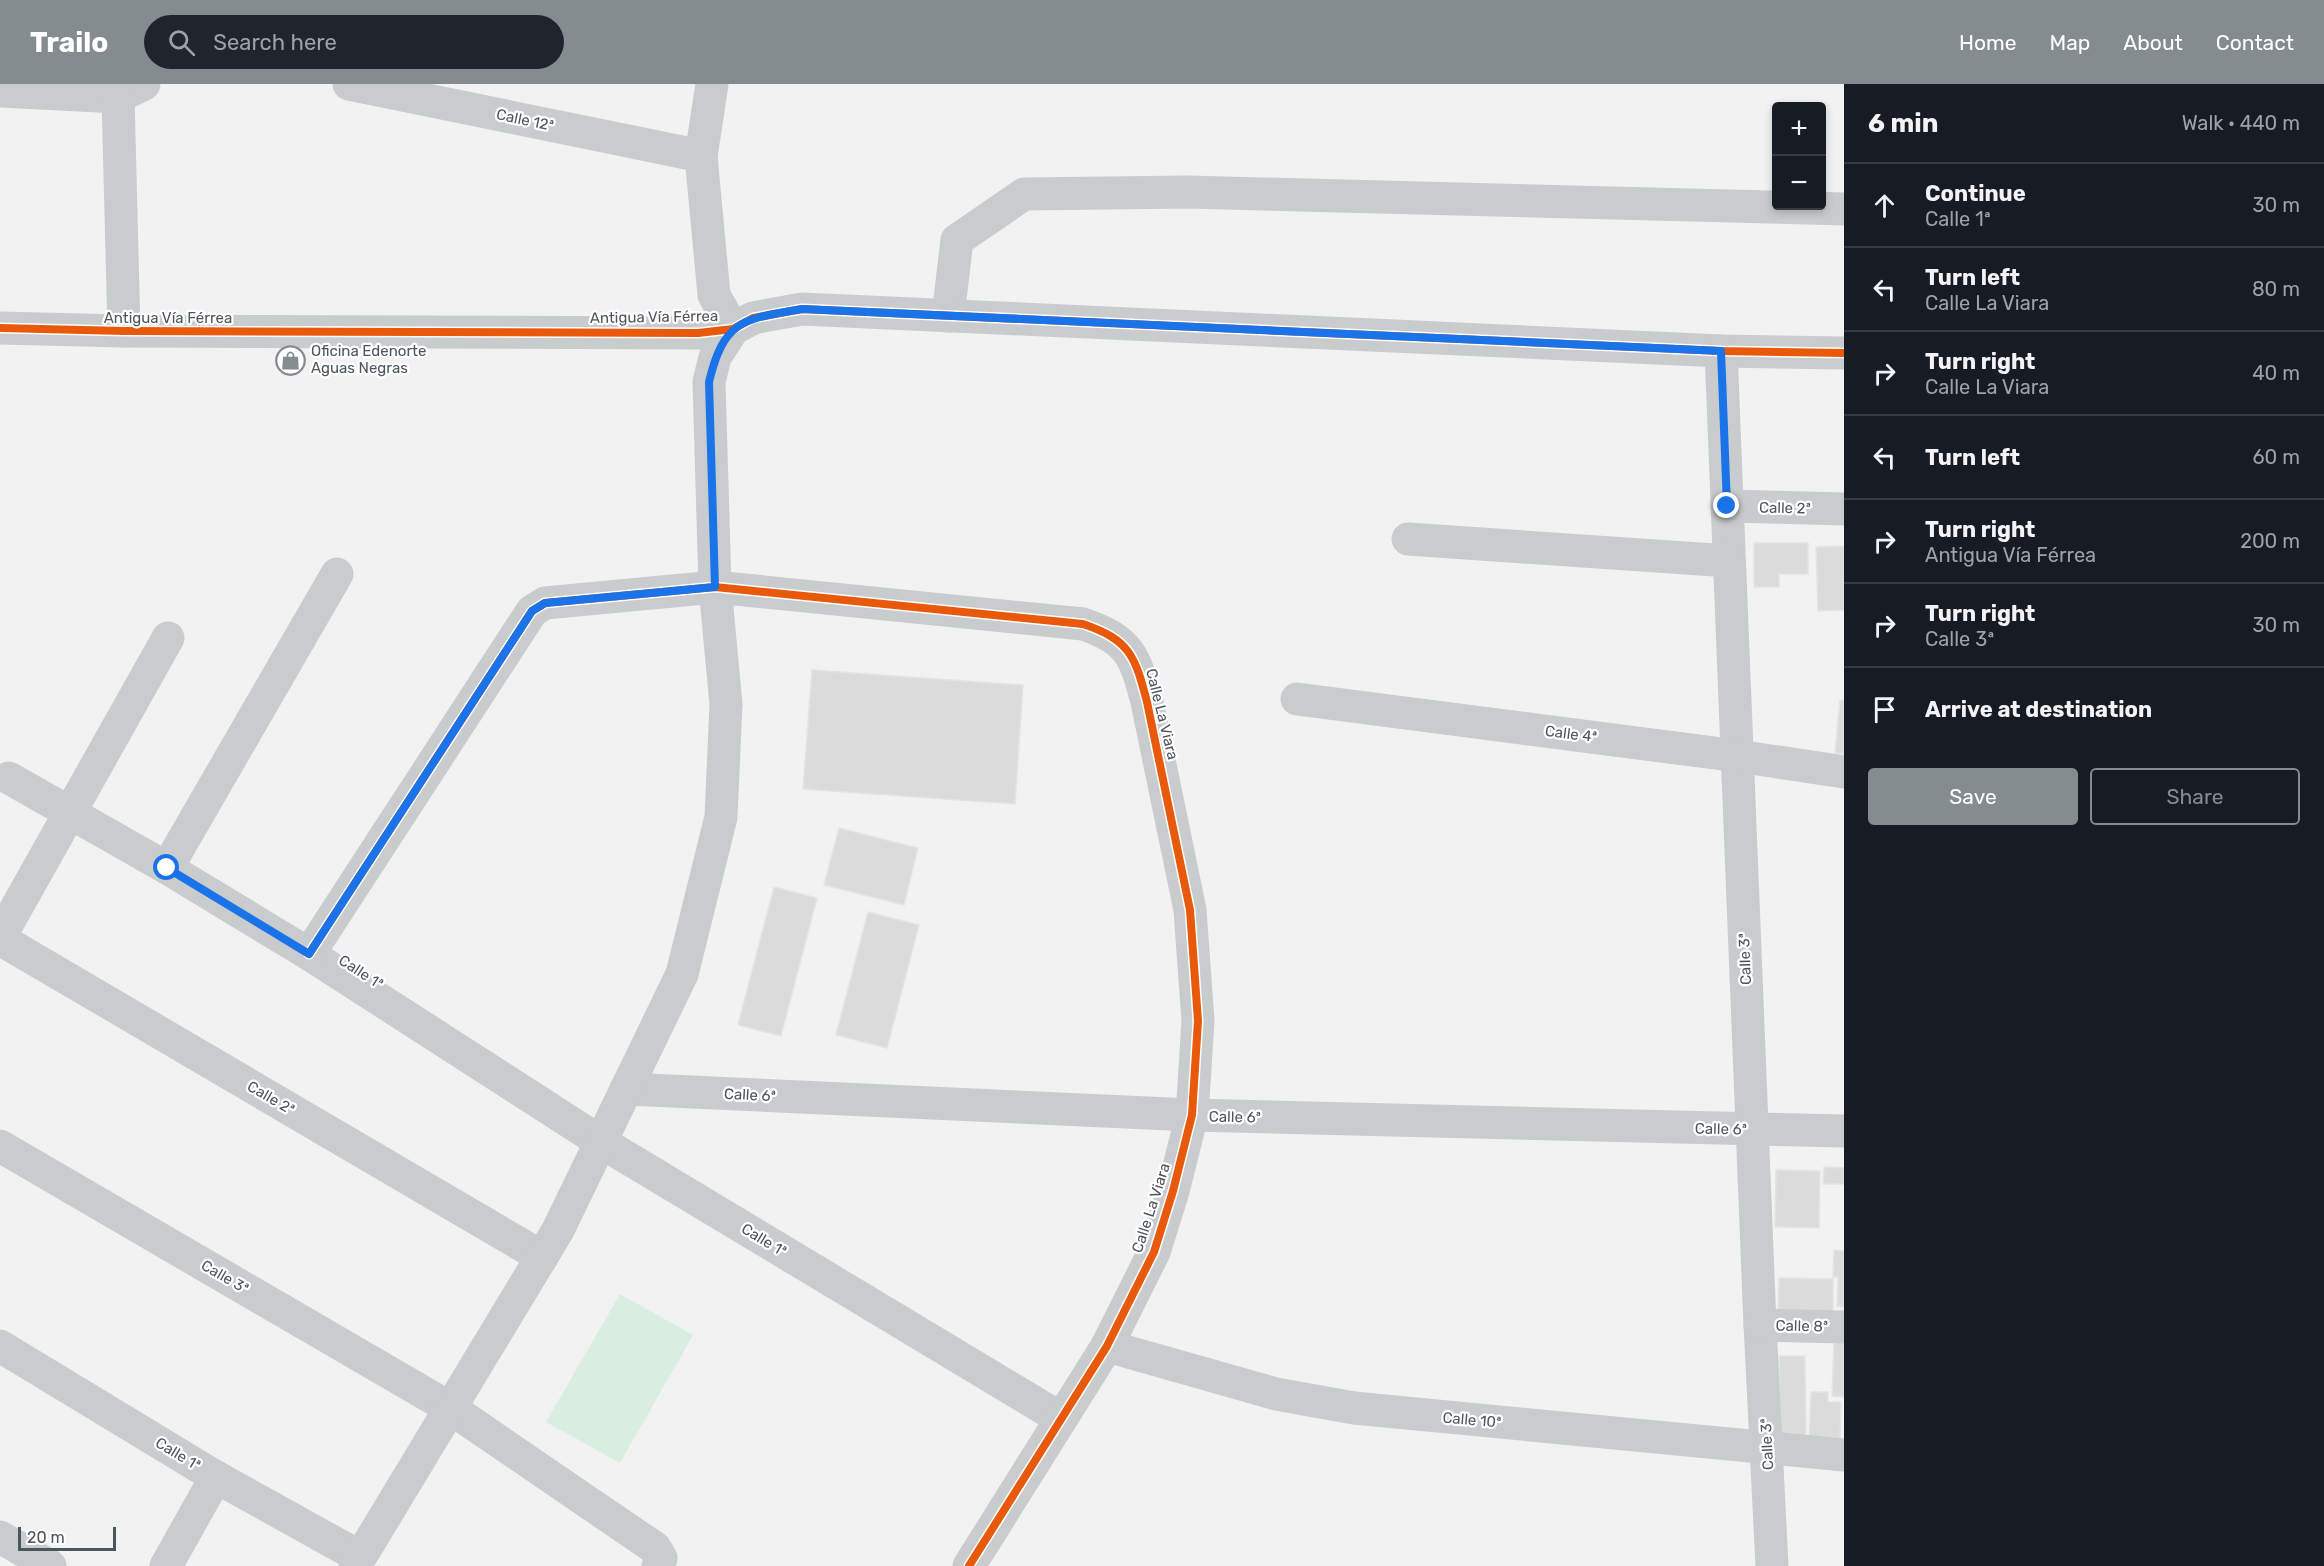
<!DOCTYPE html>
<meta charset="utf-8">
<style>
:root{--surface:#171b24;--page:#20242c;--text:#f1f3f6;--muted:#9ea1a6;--line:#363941;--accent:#858c90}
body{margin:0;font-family:Rubik,sans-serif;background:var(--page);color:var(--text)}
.controls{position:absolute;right:18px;top:18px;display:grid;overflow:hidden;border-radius:6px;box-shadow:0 3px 9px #0003}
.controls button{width:54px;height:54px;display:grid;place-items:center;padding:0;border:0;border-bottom:2px solid var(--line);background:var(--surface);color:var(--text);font:30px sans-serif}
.scale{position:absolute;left:18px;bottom:15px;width:98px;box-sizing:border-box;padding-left:6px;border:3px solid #4b555c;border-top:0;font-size:16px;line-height:21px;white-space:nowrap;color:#4b555c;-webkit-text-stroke:4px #fff;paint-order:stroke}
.stop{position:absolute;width:18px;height:18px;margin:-14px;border:4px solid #1a73e8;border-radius:50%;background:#fff}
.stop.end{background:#1a73e8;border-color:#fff;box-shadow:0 2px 6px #0008}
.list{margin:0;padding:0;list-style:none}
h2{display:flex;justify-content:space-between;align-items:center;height:78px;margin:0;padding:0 24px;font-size:26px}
h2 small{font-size:20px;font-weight:400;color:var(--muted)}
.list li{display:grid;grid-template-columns:39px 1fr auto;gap:18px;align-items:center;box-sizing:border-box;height:84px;padding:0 24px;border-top:2px solid var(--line)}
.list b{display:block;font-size:22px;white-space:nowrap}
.list p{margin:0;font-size:20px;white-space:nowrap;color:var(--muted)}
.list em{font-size:20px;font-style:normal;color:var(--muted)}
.actions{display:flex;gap:12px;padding:18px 24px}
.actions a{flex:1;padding:14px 0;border:2px solid var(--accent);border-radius:6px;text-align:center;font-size:21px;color:var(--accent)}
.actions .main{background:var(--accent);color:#fff}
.icon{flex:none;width:33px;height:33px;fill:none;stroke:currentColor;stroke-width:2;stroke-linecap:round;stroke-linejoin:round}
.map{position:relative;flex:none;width:1844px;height:1482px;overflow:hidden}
header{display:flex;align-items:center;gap:36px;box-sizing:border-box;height:84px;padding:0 30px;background:var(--accent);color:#fff}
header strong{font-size:28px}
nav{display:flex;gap:33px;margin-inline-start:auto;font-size:21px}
.search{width:420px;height:54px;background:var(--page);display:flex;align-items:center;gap:15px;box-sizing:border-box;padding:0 21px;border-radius:33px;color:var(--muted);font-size:22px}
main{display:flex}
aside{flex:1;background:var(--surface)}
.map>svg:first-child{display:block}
.green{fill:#d9eee0}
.building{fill:#dbdbdc;stroke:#e3e4e4;stroke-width:1.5}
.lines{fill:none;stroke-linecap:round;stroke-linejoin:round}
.minor{stroke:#c9cccd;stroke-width:33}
.cycleway-casing{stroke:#fff;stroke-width:11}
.cycleway{stroke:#e8590c;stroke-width:8}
.route{stroke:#1a73e8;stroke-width:8}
.labels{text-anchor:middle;stroke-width:4.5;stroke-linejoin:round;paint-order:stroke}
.street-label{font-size:15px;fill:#4b555c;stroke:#fff}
.poi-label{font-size:15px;fill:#4b555c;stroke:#fff;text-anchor:start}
</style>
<header>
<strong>Trailo</strong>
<div class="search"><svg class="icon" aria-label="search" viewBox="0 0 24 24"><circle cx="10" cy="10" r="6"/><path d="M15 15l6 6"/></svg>Search here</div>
<nav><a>Home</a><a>Map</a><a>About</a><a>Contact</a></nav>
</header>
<main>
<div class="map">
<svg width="1844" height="1482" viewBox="0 0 1844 1482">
<rect width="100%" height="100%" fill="#f2f2f2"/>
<path class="green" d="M620,1210l73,41 -73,128 -74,-41z"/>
<g class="building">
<path d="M1754,459h54v31h-29v13h-25z"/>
<path d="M1844,462v64l-26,1 -2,-64z"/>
<path d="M812,586l211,15 -8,119 -212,-15z"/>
<path d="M1840,616h4v54l-9,-1z"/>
<path d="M839,744l79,20 -14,57 -80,-20z"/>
<path d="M774,803l43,11 -36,138 -43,-11z"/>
<path d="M868,828l51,13 -32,123 -51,-13z"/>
<path d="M1824,1083l20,1v16h-21z"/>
<path d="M1776,1086l44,1 -1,57 -44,-1z"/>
<path d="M1834,1166l10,1v56l-7,-1 1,-29h-5z"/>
<path d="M1779,1194l54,1v35l-55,-1z"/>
<path d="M1834,1258l10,1v54l-12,-1z"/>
<path d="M1779,1272h26l1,83h-26z"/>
<path d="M1811,1308h17v10h13l-1,44 -31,-1z"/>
</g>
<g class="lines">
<g class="minor">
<path d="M349,0l352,72"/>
<path d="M712,0l-11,72 13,139 19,34"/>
<path d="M0,7l118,6 26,-13"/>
<path d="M118,13l6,234"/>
<path d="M948,232l9,-76 67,-46 164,-2 656,17"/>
<path d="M0,244l124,3 574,2 35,-4 20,-11 49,-9 919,42 123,2"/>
<path d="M1721,267l39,974 12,241"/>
<path d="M1727,422l117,3"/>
<path d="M1408,455l321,22"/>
<path d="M1297,615l441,57 106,16"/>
<path d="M9,694l158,90 142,86 292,188 459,276"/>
<path d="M167,784l170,-294"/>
<path d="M0,853l168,-299"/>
<path d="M0,855l542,318"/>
<path d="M309,870l223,-343 13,-8 170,-16 368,37c47,16 52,32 64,78l43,208 8,111 -6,94 -19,76 -19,61 -47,94 -138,220"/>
<path d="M626,1005l566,26 652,16"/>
<path d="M0,1062l450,262 205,140 6,10 -3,8"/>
<path d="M1760,1241l84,2"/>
<path d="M0,1262l216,131 144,80"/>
<path d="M1107,1262l169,48 78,14 490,47"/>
<path d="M0,1453l50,29"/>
<path d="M166,1482l50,-89"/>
<path d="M355,1482l203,-336 124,-256 39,-157 5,-113 -11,-117 -6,-205 6,-25 18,-28"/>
</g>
<defs>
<g id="cycleway">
<path d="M0,244l124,3 574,2 35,-4 20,-11 49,-9 919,42 123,2"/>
<path d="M309,870l223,-343 13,-8 170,-16 368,37c47,16 52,32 64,78l43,208 8,111 -6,94 -19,76 -19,61 -47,94 -138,220"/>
</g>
</defs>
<use href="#cycleway" class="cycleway-casing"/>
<use href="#cycleway" class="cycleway"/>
</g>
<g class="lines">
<path class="route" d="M167,784l142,86 223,-343 13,-8 170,-16 -6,-205c15,-63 35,-63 93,-73l919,42 6,155"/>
</g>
<defs>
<symbol id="shop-ring" viewBox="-11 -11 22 22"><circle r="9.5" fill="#fff" stroke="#858c90" stroke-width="1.5"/><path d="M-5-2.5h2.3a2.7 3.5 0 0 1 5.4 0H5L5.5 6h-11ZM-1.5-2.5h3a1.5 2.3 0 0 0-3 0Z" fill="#858c90"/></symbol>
</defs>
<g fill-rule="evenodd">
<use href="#shop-ring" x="274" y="260" width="33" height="33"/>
</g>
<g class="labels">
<g class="street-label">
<text transform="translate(525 36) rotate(12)" y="5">Calle 12ª</text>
<text transform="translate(654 233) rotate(-1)" y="5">Antigua Vía Férrea</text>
<text x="168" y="239">Antigua Vía Férrea</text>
<text transform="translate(1785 424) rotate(1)" y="5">Calle 2ª</text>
<text transform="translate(1162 630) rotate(76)" y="5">Calle La Viara</text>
<text transform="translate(1571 650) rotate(7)" y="5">Calle 4ª</text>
<text transform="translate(1745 875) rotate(-92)" y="5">Calle 3ª</text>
<text transform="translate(361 888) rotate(33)" y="5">Calle 1ª</text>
<text transform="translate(750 1011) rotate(3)" y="5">Calle 6ª</text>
<text transform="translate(271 1014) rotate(30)" y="5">Calle 2ª</text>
<text transform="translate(1235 1033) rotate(1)" y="5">Calle 6ª</text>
<text transform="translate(1721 1045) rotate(1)" y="5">Calle 6ª</text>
<text transform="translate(1151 1124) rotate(-72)" y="5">Calle La Viara</text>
<text transform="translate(764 1156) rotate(31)" y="5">Calle 1ª</text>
<text transform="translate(225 1193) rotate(30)" y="5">Calle 3ª</text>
<text transform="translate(1802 1242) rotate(1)" y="5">Calle 8ª</text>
<text transform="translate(1472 1336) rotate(5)" y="5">Calle 10ª</text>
<text transform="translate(1767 1360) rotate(-93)" y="5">Calle 3ª</text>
<text transform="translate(178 1370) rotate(31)" y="5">Calle 1ª</text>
</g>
<g class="poi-label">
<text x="311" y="272">Oficina Edenorte<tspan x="311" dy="17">Aguas Negras</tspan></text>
</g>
</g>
</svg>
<div class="controls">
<button>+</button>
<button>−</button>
</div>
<div class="scale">20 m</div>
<div class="stop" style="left:167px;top:784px"></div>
<div class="stop end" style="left:1727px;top:422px"></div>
</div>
<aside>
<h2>6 min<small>Walk · 440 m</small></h2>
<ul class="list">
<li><svg class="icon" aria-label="ahead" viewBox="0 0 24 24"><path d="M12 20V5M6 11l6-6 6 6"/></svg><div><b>Continue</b><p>Calle 1ª</p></div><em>30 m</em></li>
<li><svg class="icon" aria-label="left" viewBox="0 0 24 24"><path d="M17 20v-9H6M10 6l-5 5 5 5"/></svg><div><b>Turn left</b><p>Calle La Viara</p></div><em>80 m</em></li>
<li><svg class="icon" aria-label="right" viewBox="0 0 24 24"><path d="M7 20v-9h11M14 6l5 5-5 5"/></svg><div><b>Turn right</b><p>Calle La Viara</p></div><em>40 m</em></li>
<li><svg class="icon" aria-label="left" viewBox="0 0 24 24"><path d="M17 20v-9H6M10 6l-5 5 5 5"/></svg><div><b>Turn left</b></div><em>60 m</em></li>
<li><svg class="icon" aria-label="right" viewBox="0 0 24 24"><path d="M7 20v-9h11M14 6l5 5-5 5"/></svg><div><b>Turn right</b><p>Antigua Vía Férrea</p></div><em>200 m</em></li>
<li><svg class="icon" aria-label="right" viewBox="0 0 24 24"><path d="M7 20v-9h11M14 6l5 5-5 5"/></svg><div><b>Turn right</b><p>Calle 3ª</p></div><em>30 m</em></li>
<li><svg class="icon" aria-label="arrive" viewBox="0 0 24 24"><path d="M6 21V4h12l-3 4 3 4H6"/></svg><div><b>Arrive at destination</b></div></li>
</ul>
<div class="actions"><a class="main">Save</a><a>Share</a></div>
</aside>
</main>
